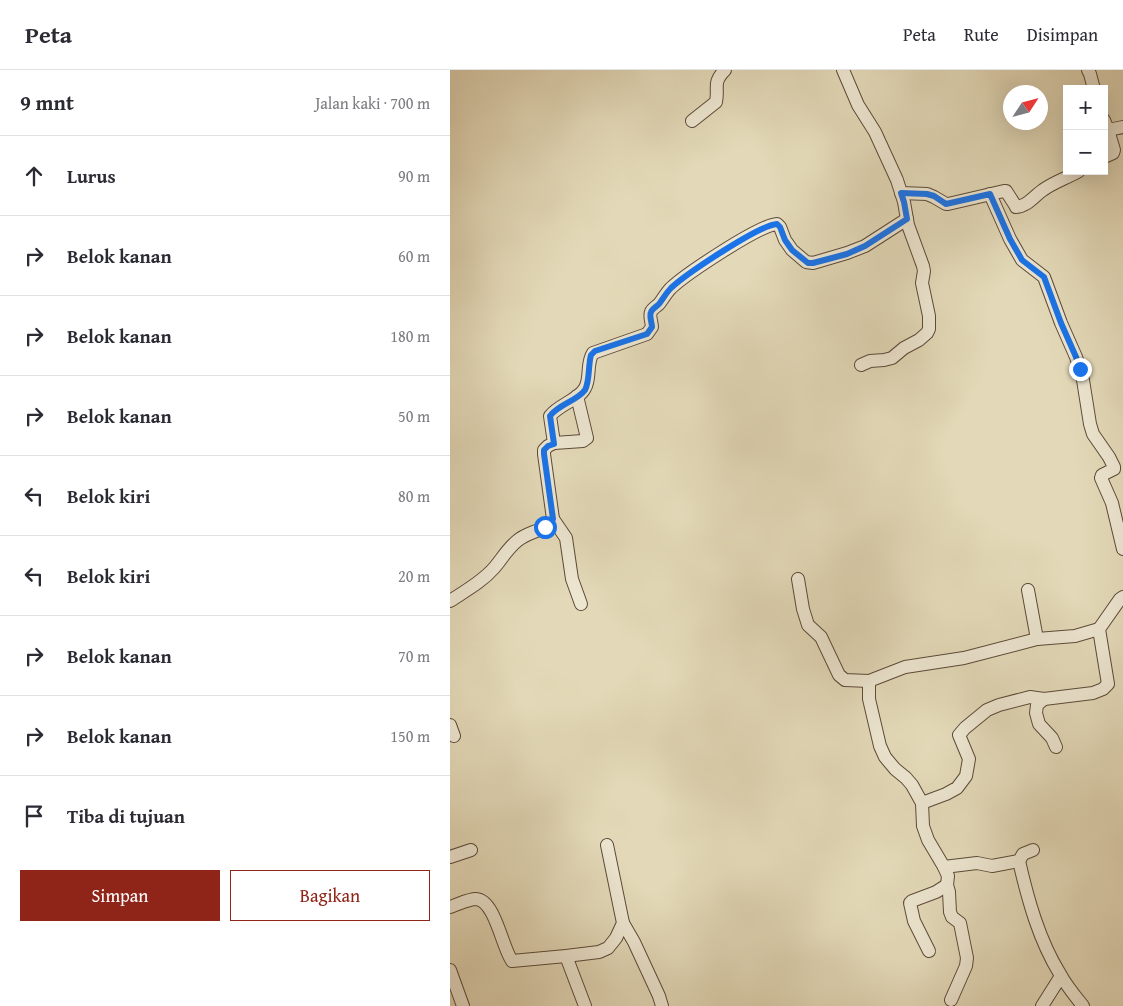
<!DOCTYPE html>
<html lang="id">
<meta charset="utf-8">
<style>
:root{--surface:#fff;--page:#f7f7f7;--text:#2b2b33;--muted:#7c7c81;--line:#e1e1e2;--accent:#8f2418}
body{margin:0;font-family:"Gentium Book Plus",serif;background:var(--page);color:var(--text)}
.controls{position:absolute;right:15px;top:15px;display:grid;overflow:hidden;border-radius:0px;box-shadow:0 5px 20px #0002}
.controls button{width:45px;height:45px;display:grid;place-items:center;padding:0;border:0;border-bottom:1px solid var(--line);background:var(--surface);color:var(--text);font:25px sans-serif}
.compass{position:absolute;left:553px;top:15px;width:45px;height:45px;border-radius:50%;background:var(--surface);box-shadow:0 5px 20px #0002;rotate:54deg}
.stop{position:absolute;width:15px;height:15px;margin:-11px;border:4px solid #1a73e8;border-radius:50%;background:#fff}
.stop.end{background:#1a73e8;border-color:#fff;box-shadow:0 1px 5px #0008}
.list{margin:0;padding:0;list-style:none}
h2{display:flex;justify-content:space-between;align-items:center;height:65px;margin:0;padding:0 20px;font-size:21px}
h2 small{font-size:16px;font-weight:400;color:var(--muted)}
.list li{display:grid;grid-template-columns:32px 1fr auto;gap:15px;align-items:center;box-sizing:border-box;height:80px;padding:0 20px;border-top:1px solid var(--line)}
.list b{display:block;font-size:19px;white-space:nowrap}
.list em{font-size:16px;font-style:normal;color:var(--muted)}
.actions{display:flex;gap:10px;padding:15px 20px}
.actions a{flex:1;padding:11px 0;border:1px solid var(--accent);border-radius:0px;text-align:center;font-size:18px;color:var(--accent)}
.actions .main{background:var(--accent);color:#fff}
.icon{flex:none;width:28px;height:28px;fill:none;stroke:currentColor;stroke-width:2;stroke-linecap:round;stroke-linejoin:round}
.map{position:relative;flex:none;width:673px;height:936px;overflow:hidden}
header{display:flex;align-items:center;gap:30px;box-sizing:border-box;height:70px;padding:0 25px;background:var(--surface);border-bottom:1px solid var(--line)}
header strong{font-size:24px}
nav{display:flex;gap:28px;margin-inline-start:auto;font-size:18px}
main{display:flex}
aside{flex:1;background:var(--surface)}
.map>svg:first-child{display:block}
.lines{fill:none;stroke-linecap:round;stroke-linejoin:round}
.minor-casing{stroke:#5c4a39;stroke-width:14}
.minor{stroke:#ede6d1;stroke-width:12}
.route{stroke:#1a73e8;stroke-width:6}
</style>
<header>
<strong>Peta</strong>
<nav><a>Peta</a><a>Rute</a><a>Disimpan</a></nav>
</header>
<main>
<aside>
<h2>9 mnt<small>Jalan kaki · 700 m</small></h2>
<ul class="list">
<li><svg class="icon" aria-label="ahead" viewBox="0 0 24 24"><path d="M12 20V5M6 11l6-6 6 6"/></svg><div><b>Lurus</b></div><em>90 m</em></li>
<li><svg class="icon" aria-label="right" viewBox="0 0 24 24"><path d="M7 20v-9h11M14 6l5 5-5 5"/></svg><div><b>Belok kanan</b></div><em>60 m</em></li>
<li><svg class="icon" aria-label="right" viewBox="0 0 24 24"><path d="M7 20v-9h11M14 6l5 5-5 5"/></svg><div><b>Belok kanan</b></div><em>180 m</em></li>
<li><svg class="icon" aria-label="right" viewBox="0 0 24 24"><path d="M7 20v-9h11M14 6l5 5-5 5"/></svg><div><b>Belok kanan</b></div><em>50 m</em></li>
<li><svg class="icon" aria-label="left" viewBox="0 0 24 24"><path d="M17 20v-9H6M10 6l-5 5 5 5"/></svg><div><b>Belok kiri</b></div><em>80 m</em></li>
<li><svg class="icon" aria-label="left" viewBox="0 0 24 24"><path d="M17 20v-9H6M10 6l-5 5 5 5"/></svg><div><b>Belok kiri</b></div><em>20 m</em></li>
<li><svg class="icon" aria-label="right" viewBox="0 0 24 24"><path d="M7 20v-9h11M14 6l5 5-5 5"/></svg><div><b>Belok kanan</b></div><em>70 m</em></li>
<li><svg class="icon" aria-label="right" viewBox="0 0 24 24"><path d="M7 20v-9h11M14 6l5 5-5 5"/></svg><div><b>Belok kanan</b></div><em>150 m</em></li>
<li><svg class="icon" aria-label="arrive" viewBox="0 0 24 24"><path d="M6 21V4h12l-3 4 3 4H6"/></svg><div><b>Tiba di tujuan</b></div></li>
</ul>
<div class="actions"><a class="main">Simpan</a><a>Bagikan</a></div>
</aside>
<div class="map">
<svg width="673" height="936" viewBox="0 0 673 936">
<rect width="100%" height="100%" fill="#e3d9b8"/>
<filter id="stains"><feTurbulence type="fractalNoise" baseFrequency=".004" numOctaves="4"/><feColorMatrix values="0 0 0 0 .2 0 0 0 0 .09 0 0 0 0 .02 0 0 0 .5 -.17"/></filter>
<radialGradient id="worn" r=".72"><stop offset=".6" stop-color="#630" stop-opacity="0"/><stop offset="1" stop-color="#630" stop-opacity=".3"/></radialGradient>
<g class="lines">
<defs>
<g id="minor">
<path d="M393,0l15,35 17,27 22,48 7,22 4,23 15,41 1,5 -2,12 7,33v13l-2,4 -8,7 -15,8 -12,10 -8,2 -14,1 -9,4"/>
<path d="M638,0l2,4 4,15"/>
<path d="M654,50l4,10 15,-3"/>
<path d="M242,51l24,-19c3,-15 -4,-19 9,-32"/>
<path d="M654,87l9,-4 1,-3 -6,-20"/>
<path d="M451,123l26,1 7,3 12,7h2l56,-13h2l9,14 1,2c12,-1 18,-11 27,-17 11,-8 24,-12 36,-19"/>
<path d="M540,124l20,45 12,21 22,17 17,46 15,34 4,12 3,11 7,44 3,10 16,23 5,10v2l-12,6 -1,3 11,25 11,46"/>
<path d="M104,373l29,-2 4,-3 -10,-42"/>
<path d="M103,449l13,19 6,41 9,25"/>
<path d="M348,509l5,30 5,16 13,12 18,38 6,5 24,1 36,-14 59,-9 73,-19 38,-3 24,-7"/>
<path d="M578,520l9,49"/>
<path d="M0,531c15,-10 32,-19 44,-33 8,-9 13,-19 23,-27 11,-10 27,-9 36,-22l-9,-65v-4l4,-4 6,-3 -4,-27c9,-12 29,-16 35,-28 6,-10 1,-25 8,-35l54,-19 5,-7c0,-4 -3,-11 -1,-15 1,-3 6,-6 8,-8 4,-5 7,-11 12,-16 15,-14 88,-63 106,-64l3,3 5,13 7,10 14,12 7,1 34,-10 18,-7 42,-27"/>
<path d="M419,611v18l11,47 5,11 10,12 11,9 6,7 10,18 1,23 5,14 16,27 4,9 -1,9 2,7 1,20 2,5 8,6 7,35 -1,8 -15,34"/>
<path d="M594,629l-7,6 -1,8 3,11 13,14 4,9"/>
<path d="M0,655l4,11"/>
<path d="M472,733l24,-9 11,-6 9,-12 3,-17 -10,-24 6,-7 22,-18 12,-5 31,-8 14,2 49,-6 10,-4 5,-5 -9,-55 21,-30 3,-2"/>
<path d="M0,787l21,-7"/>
<path d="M569,791c9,39 20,79 41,113 6,11 15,22 23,32"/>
<path d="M494,797l33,-4 15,3 27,-5 4,-7 10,-4"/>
<path d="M0,837c7,-2 18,-8 26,-8 19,1 26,48 36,62l54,-5 33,-4 9,-4 8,-10 7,-15 -16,-78"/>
<path d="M173,853l11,19 25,54 3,10"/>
<path d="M479,881l-15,-30 -4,-18 2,-2 24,-9 11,-7"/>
<path d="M116,886l19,50"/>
<path d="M0,900l13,36"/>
<path d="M592,936l19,-30"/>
</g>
</defs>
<use href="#minor" class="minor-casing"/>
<use href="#minor" class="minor"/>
</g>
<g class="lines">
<path class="route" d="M95,457l5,-3 3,-5 -9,-65v-4l4,-4 6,-2 -4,-28c9,-12 27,-15 35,-26 5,-9 3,-25 6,-35l4,-4 52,-17 5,-7c0,-4 -3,-11 -1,-15 1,-3 6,-6 8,-8 4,-5 7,-11 12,-16 15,-14 88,-63 106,-64l3,3 5,13 7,10 16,13h5l34,-9 18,-8 42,-27 -3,-17 -3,-9 26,1 7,2 12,8 44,-10 20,45 12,21 22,17 17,46 15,34 4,12"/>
</g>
<rect width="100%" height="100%" filter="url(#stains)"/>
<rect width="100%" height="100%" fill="url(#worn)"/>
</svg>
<div class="controls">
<button>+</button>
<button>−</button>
</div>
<svg class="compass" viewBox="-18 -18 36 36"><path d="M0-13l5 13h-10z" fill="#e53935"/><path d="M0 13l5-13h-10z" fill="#7c7c81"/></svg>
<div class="stop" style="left:95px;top:457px"></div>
<div class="stop end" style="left:630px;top:299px"></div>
</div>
</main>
